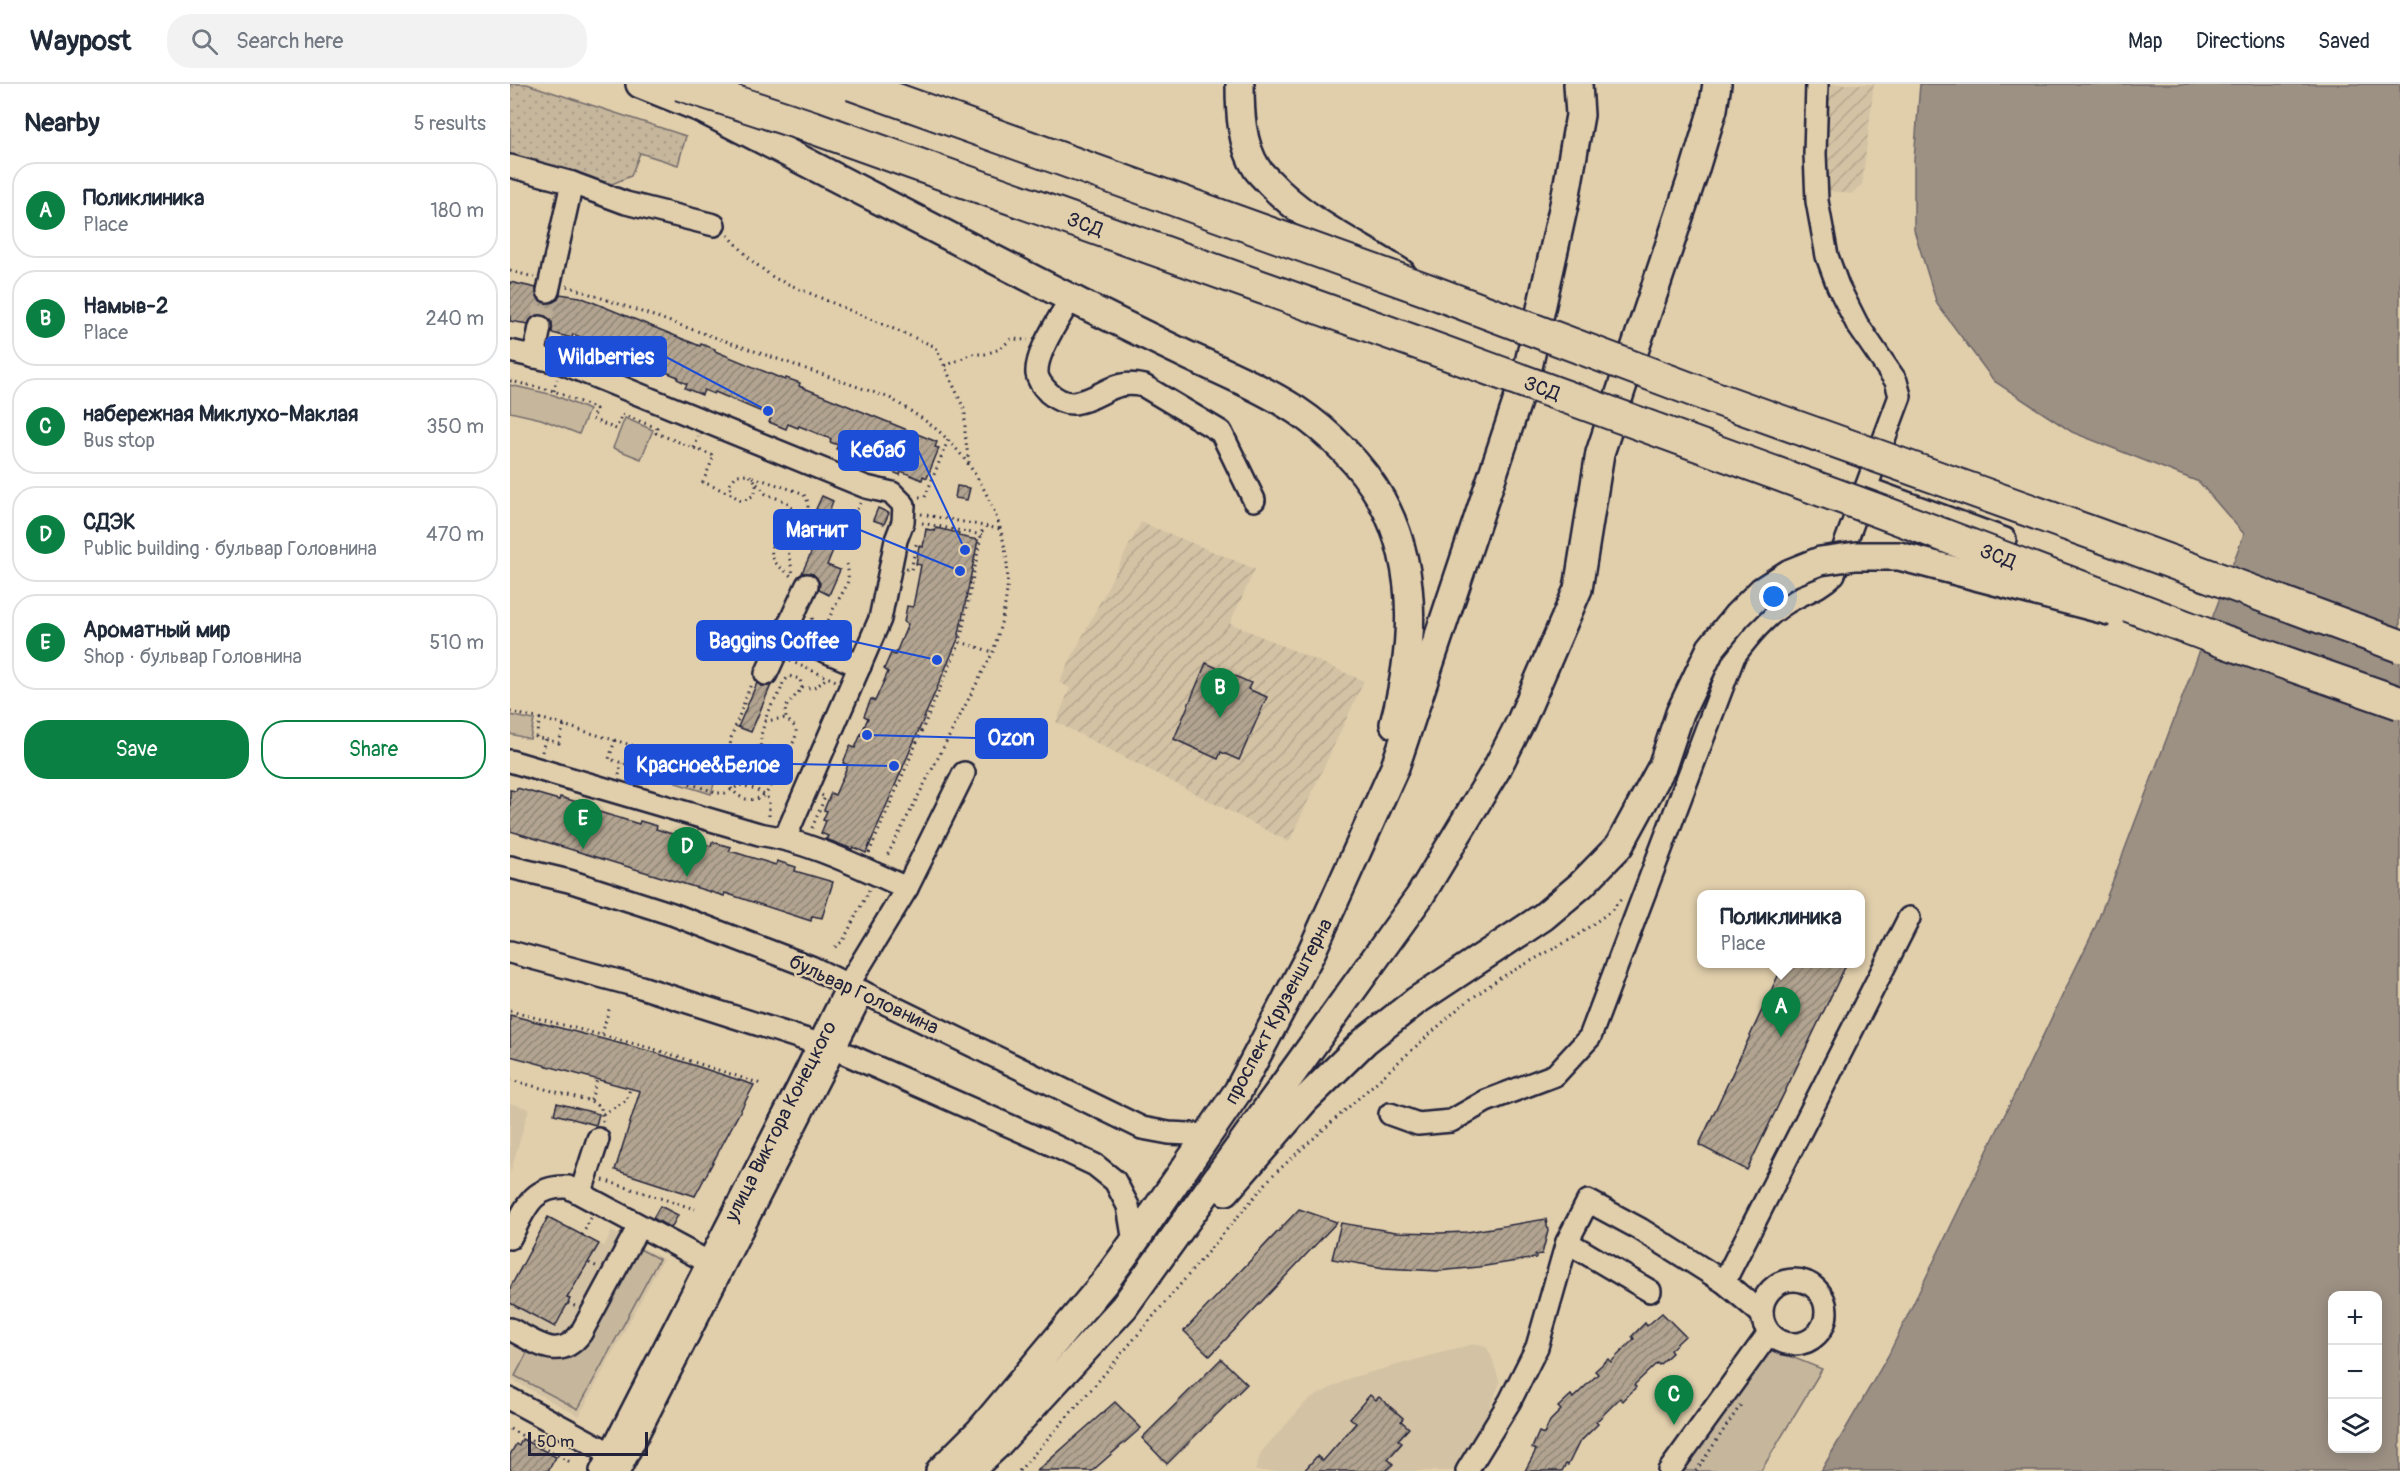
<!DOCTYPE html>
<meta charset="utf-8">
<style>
:root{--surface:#fff;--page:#f2f2f3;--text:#1f2937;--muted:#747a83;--line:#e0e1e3;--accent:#0b8043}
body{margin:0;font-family:Pangolin,sans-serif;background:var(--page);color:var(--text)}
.controls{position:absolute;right:18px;bottom:18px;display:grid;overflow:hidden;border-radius:12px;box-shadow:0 3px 15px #0003}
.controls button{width:54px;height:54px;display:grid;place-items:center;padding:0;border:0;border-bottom:2px solid var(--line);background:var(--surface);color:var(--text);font:30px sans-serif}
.scale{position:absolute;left:18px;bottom:15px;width:120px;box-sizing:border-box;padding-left:6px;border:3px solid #22223b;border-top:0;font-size:16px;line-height:21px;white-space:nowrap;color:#22223b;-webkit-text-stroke:4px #e1cfac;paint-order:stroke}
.you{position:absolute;left:1264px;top:513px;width:21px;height:21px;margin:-15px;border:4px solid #fff;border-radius:50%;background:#1a73e8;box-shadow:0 0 0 9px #1a73e833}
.badge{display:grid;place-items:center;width:39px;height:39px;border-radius:50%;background:var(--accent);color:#fff;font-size:20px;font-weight:700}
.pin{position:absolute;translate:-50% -50px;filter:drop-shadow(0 2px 3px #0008)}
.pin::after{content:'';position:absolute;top:32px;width:21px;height:18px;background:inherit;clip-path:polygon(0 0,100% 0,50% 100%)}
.popup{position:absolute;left:1187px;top:806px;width:168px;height:78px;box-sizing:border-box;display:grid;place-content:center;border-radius:12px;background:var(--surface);filter:drop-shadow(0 2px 4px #0005);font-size:20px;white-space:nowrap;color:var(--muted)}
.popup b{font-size:22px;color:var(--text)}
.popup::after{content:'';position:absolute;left:50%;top:100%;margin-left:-12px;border:12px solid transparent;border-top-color:var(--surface)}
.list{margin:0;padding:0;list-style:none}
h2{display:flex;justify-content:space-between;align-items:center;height:78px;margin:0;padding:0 24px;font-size:26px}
h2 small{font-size:20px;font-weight:400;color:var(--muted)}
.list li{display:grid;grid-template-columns:39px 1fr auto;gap:18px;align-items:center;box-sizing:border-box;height:96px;margin:0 12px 12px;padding:0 12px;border:2px solid var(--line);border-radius:24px}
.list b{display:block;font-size:22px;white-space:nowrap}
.list p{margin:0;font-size:20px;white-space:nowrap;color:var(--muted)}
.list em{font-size:20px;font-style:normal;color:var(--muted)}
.actions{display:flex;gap:12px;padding:18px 24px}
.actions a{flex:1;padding:14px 0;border:2px solid var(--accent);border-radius:24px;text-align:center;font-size:21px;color:var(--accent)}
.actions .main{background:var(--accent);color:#fff}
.icon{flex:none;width:33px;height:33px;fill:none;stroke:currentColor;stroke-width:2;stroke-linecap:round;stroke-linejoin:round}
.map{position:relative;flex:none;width:1890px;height:1387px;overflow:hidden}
header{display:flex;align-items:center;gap:36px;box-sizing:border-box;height:84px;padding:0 30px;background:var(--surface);border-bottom:2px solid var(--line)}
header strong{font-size:28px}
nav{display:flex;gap:33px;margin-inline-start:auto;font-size:21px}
.search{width:420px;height:54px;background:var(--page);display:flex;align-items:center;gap:15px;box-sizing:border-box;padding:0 21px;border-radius:24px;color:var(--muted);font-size:22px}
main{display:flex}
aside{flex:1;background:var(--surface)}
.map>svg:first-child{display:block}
.built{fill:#d3c2a4}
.industrial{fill:url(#industrial-furrows)}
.grass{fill:url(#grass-dots);stroke:#746c6c;stroke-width:1.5}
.green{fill:#c5b69c;stroke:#746c6c;stroke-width:1.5}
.water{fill:#9d9184;stroke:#6c6567;stroke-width:1.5;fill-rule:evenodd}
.building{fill:url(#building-hatch);stroke:#22223b;stroke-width:1.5}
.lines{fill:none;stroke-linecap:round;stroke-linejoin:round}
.minor-tunnel{stroke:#bbac95;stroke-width:21;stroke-dasharray:21 10;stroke-linecap:butt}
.minor-casing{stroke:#22223b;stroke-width:26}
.major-casing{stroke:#22223b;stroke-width:32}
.path{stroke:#22223b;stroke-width:3;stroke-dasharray:1.5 4.5;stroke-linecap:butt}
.minor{stroke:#e1cfac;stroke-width:21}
.major{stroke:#e1cfac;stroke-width:27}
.major-bridge-casing{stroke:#22223b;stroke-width:32;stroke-linecap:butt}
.highway-bridge-casing{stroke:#22223b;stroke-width:36;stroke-linecap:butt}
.major-bridge{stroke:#e1cfac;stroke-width:27}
.highway-bridge{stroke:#e1cfac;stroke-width:32}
.labels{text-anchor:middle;stroke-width:5;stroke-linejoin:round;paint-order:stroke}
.street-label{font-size:20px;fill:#22223b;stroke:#e1cfac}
.leader{fill:none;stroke:#1d4ed8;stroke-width:2}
.callout-dot{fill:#1d4ed8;stroke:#e1cfac;stroke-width:2}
.callout{fill:#1d4ed8;stroke:#1d4ed8;stroke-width:2}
.callout-label{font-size:21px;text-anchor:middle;font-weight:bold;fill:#fff}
</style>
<header>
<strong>Waypost</strong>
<div class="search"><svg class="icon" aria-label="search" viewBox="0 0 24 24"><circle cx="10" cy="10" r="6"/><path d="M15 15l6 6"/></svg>Search here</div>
<nav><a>Map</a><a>Directions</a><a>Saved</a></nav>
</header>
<main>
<aside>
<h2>Nearby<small>5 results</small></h2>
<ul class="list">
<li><span class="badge">A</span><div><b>Поликлиника</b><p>Place</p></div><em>180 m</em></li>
<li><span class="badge">B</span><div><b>Намыв-2</b><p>Place</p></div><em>240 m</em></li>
<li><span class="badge">C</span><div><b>набережная Миклухо-Маклая</b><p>Bus stop</p></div><em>350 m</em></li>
<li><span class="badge">D</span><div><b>СДЭК</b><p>Public building · бульвар Головнина</p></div><em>470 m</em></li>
<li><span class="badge">E</span><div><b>Ароматный мир</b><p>Shop · бульвар Головнина</p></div><em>510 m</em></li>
</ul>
<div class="actions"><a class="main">Save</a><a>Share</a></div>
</aside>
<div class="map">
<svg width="1890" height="1387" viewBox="0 0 1890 1387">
<defs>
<pattern id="industrial-furrows" width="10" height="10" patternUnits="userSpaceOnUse" patternTransform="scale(1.5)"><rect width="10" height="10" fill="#d3c2a4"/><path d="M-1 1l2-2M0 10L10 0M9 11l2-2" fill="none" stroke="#b5a68e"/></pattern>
<pattern id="grass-dots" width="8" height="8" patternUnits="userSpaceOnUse" patternTransform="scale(1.5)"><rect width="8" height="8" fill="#c5b69c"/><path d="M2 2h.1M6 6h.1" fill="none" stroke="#a99c87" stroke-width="1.8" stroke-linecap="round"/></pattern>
<pattern id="building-hatch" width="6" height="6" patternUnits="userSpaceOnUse" patternTransform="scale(1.5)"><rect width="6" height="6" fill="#b2a490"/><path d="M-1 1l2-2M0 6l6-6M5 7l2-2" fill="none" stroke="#908577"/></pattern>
</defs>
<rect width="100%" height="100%" fill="#e1cfac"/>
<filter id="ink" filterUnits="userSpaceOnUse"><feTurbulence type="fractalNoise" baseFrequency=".0167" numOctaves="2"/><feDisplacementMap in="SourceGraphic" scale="12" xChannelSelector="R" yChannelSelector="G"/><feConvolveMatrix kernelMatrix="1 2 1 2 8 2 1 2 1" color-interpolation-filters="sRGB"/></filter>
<g filter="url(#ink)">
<g class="built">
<path d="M0,1019l19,6 -19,65z"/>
<path d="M102,1147l51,28 -84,157 -69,-37v-76l59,-4 -2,-1 15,-27 2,1 15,-28 5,2z"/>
<path d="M969,1260l8,4 4,7 9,28 -17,40 -28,48h-200l6,-19 47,-52 42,-22 119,-33z"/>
</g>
<g class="industrial">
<path d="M1318,0h46l-12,101 -11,9 -29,-4z"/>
<path d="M631,438l114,47 -25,54 134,58 -75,161 -233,-120 14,-34 -11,-6z"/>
</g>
<path class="grass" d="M0,0h17l159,52 -8,29 -38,-12 -9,23 -19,8 -102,-28z"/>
<g class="green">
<path d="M0,301l44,10 35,15 -10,24 -38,-15 -31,-7z"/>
<path d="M115,334l28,12 -12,29 -28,-11z"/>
<path d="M0,631l24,5 -4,19 -20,-5z"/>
<path d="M171,679l36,11 -6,20 -35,-11z"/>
<path d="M124,1162l25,13 -81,150 -63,-33 13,-25c20,10 35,14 52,-3z"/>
<path d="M1257,1263l55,22 -61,102h-78z"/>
</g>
<path class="water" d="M1410,0h480v1387h-579l67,-115 207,-428 149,-394 -45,-52 -127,-50 -78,-51 -57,-77 -23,-74v-70zM1822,1212h46v152h-46z"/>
<g class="building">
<path d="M0,198l26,6 3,12 7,3 11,-3 3,-6 20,3 120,49 1,-2 14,5v2l70,29 1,-2 14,5 -1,3 138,56 -2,5 4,1 -12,30 -4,-2 -1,4 -21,-9 -1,4 -17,-7 2,-3 -31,-13 -2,4 -16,-7 2,-4 -8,-3 1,-3 -32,-13 -1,2 -10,-4 -2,5 -17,-7 2,-4 -9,-4v-2l-47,-20 -1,2 -10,-4 -2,5 -17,-7 2,-4 -10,-5 1,-2 -42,-17 -1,3 -7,-2 -1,3 -16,-6 1,-4 -6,-2 2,-4 -35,-14 -1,4 -20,-5v-11l-9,-7h-8l-7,9 -18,-3z"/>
<path d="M447,402l13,2 -3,12 -12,-2z"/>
<path d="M312,412l11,5 -5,13 -12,-5z"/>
<path d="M368,424l11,5 -5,11 -11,-4z"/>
<path d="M313,442l17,7 -13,32 13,5 -11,25 -10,-5 1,-7 -7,-9 -11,-1z"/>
<path d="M426,444l23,5 -1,3 20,4 -20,99 -92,214 -13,-6 -1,2 -26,-10 2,-3 -7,-3 5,-12 -3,-1 4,-9 -3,-1 7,-17 4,2 13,-30 -5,-2 7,-17 5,2 13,-30 -4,-2 7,-17 4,2 13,-29 -4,-3 7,-16 4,2 13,-31 -4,-2 3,-16 6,1 8,-42 -5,-1 3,-18 4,1 3,-18 9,2z"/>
<path d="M696,579l45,20 -3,6 19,8 -28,63 -18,-8 -3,7 -44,-20z"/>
<path d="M247,599l4,3 10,-1 -20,47 -13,-5z"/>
<path d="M120,664l19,6 -4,12 -19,-6z"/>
<path d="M7,704l42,12 1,-3 17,5 -1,3 63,19 1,-3 17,5 -1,3 55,17 1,-4 19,5 -2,4 8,2 39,12 1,-4 19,6 -1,4 38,11 -11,36 -10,-2 -1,5 -86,-28 -1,3 -214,-65v-41l6,1z"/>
<path d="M1274,879h63l-100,207 -48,-25z"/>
<path d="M0,931l143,37 101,33 -59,111 -80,-26 25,-79 -130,-35z"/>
<path d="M47,1019l42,11 -3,11 -42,-11z"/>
<path d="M150,1122l18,9 -7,13 -18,-10z"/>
<path d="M789,1125l38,13 -127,134 -26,-25z"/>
<path d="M38,1133l51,27 -32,54 3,1 -15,28 -45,-24v-15z"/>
<path d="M1036,1135l2,12 -6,23 -7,1 1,3 -57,9 -41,4 -54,-3 -52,-9 9,-36 55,9 44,1 27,-1z"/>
<path d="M1152,1229l23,23 -15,14 2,3 -13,12 -2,-2 -23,22 2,2 -13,14 -3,-3 -24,24 2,2 -19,19 -11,22 -2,-1 -4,7h-37l11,-21 -4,-2 7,-16 5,2 6,-13 11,-11 -3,-3 13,-12 2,3 25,-24 -3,-3 13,-12 3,3 23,-23 -2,-3 13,-13 2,3z"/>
<path d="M711,1275l26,25 -80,80 -25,-26z"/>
<path d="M860,1311l6,5 3,-3 24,21 -2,3 8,7 -11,12 4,3 -14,16 5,5 -7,7h-82l13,-15 6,5 33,-38 -6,-5z"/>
<path d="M605,1318l26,26 -49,43h-55z"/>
<path d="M12,1355l34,18 -8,14h-38v-16l6,-11 3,2z"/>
</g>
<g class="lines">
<path class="minor-tunnel" d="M30,243l8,-36"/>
<defs>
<g id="minor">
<path d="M0,82l62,17 54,20 88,22"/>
<path d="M38,207l24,-108"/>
<path d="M561,214c-10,18 -36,55 -34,76 1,7 7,14 12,19 7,6 15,11 25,10 29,-4 37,-25 70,-17l77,46 33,68"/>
<path d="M0,267l52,12 304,124 26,6 12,12 -1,17 -7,18 -16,79 -95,219"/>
<path d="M24,273l6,-30"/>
<path d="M1356,404l139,51"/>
<path d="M276,550l74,32"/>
<path d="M256,590l41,-89"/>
<path d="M0,677l249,73c52,8 100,33 148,54"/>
<path d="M0,783l59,14 103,33 139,53 331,161 27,5 40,2"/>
<path d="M0,868l131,35 194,62 207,91 53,25 20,16 13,25 6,36"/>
<path d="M880,1030l28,10 33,-3 35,-20 69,-26 35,-38 144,-381c15,-20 31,-40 52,-53 19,-12 30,-12 48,-29l66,-178 -4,-15 -39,-57 -19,-38 -11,-30 -10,-55 -2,-47 2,-70"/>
<path d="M71,1108l17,-53"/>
<path d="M0,1154c15,-28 21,-53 58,-51l140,75"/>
<path d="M1057,1158l83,49"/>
<circle cx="1284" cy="1228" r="32"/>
<path d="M1214,1198l185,-364"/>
<path d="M0,1245c26,13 49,34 71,4l58,-107"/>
<path d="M0,1315l100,54"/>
<path d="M91,1387l197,-384 50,-102 59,-97 57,-115"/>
<path d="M109,1387l244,-479"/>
<path d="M957,1387l43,-70 27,-54 30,-105 21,-41 52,28 84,53 38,32"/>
<path d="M1159,1387l100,-138"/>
</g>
<g id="major">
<path d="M130,0l60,24c127,64 252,131 380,195 37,18 73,36 111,54 35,16 72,32 105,53 33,22 66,55 85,89 39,70 33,151 13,225"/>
<path d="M730,0c0,28 1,60 17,85 3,4 8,9 12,13 37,40 87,62 132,91"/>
<path d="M716,1107l78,-90 61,-60 51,-40 127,-84 38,-32 38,-39 43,-79"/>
<path d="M430,1387l40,-40 124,-148 30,-41 104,-151 73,-138 84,-186 132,-395 38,-172 15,-85 -2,-31"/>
<path d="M459,1387l28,-26 127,-138 296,-411 76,-126 25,-49 57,-132 22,-136 93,-278 20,-66 4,-25"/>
</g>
</defs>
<use href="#minor" class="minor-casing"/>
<use href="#major" class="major-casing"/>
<g class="path">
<path d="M218,151l24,26 22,17 162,69 29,64v24l4,28"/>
<path d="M0,187l24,6"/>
<path d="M57,202l323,112c20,13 42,25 59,43 36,37 63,96 58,149 -2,21 -8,42 -14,62l-107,206"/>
<path d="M435,282l27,-12h13l15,-5 11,-10 17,1"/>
<path d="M0,297l44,10 42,18 -4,10 24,10 6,-15 35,14 -1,5 58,23 -11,26 28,12 9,6h5l9,-5c4,-10 2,-16 -7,-21l-10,1 -7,8 1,11"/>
<path d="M44,307l3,-12"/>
<path d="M184,364l5,-12"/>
<path d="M243,393l49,16c4,4 6,7 6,13 -1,16 -17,9 -26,16 -8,7 -13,26 -9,36 3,9 14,12 19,20"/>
<path d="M247,400l9,10 21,8 6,7 -1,19 -5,18 6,28"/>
<path d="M409,413h6l23,-57"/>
<path d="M411,430l79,15"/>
<path d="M412,439l60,12"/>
<path d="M340,442l10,-23"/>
<path d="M279,454c14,-5 19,-8 25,-22l10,4 5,-3 28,14"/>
<path d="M396,485l5,1 6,-30"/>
<path d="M302,534l1,3 41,17"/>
<path d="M316,542c3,-7 6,-15 10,-22 9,-17 15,-19 11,-40"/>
<path d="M450,558l33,10"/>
<path d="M280,577l46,20"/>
<path d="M292,604c12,1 17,-2 25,-11"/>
<path d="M0,628l36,8 177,52"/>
<path d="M30,634l-4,19 23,6 5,-18"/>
<path d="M255,637l21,-3"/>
<path d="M105,656l-6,19 37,11 9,-4 8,1 28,17 27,9h7l15,-8 16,4 13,10v20"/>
<path d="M32,668l3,-13"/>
<path d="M213,688l5,-6 3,-28 20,-54"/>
<path d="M213,688c6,19 21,36 42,23 12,-16 3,-22 9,-37 13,-9 23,-12 22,-30l-10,-10 -1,-10 17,-20 -2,-9 -11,-3 -6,7 -3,9 -12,19 -7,24 -1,18 -9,8h-9l-12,-6"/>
<path d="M109,691l3,-12"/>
<path d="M230,701l5,-35 5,-3h19l8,9"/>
<path d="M302,744l13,-31 -4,-2"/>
<path d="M359,769l91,-211 23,-116"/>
<path d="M325,863l8,-6 26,-51"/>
<path d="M0,927l144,38 107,35"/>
<path d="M92,950l8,-28"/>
<path d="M0,978l1,-6"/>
<path d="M0,996l81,21 10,7 2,15"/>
<path d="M81,1016l6,-21"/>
<path d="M93,1030l24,-14 3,-12"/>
<path d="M93,1096l92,29"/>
<path d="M72,1151l9,-17"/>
<path d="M79,1179l9,4"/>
<path d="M58,1219l9,4"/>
<path d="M0,1345l62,34"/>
<path d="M509,1387l71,-80 183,-216 188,-169 39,-28 75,-41 36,-26 11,-13"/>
<path d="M1186,1387l46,-68"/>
</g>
<use href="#minor" class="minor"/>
<use href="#major" class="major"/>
<defs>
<path id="major-bridge" d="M1152,683l18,-54 31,-65 26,-32 25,-25 28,-18 30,-12 36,-5h43l214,56"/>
<g id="highway-bridge">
<path d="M170,0l135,44 606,216 453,165 349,132 177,62"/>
<path d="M342,0l578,207 271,102 397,142 302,111"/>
</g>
</defs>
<use href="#major-bridge" class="major-bridge-casing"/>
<use href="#highway-bridge" class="highway-bridge-casing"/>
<use href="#major-bridge" class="major-bridge"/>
<use href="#highway-bridge" class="highway-bridge"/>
</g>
</g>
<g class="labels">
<g class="street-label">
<text transform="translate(575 140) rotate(20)" y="7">ЗСД</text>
<text transform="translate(1032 304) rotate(20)" y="7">ЗСД</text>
<text transform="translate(1488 472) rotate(21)" y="7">ЗСД</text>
<text transform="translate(354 910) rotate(25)" y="7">бульвар Головнина</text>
<text transform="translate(768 927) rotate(-62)" y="7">проспект Крузенштерна</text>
<text transform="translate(270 1037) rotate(-63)" y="7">улица Виктора Конецкого</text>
</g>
</g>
<path class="leader" d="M258 327L156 273M455 466L408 366M450 487L350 446M427 576L341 557M357 651L466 654M384 682L282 680"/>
<g class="callout-dot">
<circle cx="258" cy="327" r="6"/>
<circle cx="455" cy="466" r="6"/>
<circle cx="450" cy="487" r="6"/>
<circle cx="427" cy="576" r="6"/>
<circle cx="357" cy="651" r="6"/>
<circle cx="384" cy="682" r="6"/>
</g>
<g class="callout">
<rect x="36" y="253" width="120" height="39" rx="6"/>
<rect x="329" y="347" width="79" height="39" rx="6"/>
<rect x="264" y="426" width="86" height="39" rx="6"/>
<rect x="187" y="537" width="154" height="39" rx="6"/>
<rect x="466" y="635" width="71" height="39" rx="6"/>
<rect x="115" y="661" width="167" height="39" rx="6"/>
</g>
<g class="callout-label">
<text x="96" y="280">Wildberries</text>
<text x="368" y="373">Кебаб</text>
<text x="307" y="453">Магнит</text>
<text x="264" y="564">Baggins Coffee</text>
<text x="501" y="661">Ozon</text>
<text x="198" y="688">Красное&amp;Белое</text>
</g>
</svg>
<div class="controls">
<button>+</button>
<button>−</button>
<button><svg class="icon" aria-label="layers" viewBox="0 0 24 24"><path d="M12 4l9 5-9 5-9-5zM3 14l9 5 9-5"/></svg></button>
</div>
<div class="scale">50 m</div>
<div class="you"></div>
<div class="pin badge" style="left:1271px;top:953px">A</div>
<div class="popup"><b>Поликлиника</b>Place</div>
<div class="pin badge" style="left:710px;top:634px">B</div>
<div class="pin badge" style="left:1164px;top:1341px">C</div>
<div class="pin badge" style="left:177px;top:793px">D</div>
<div class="pin badge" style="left:73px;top:765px">E</div>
</div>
</main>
